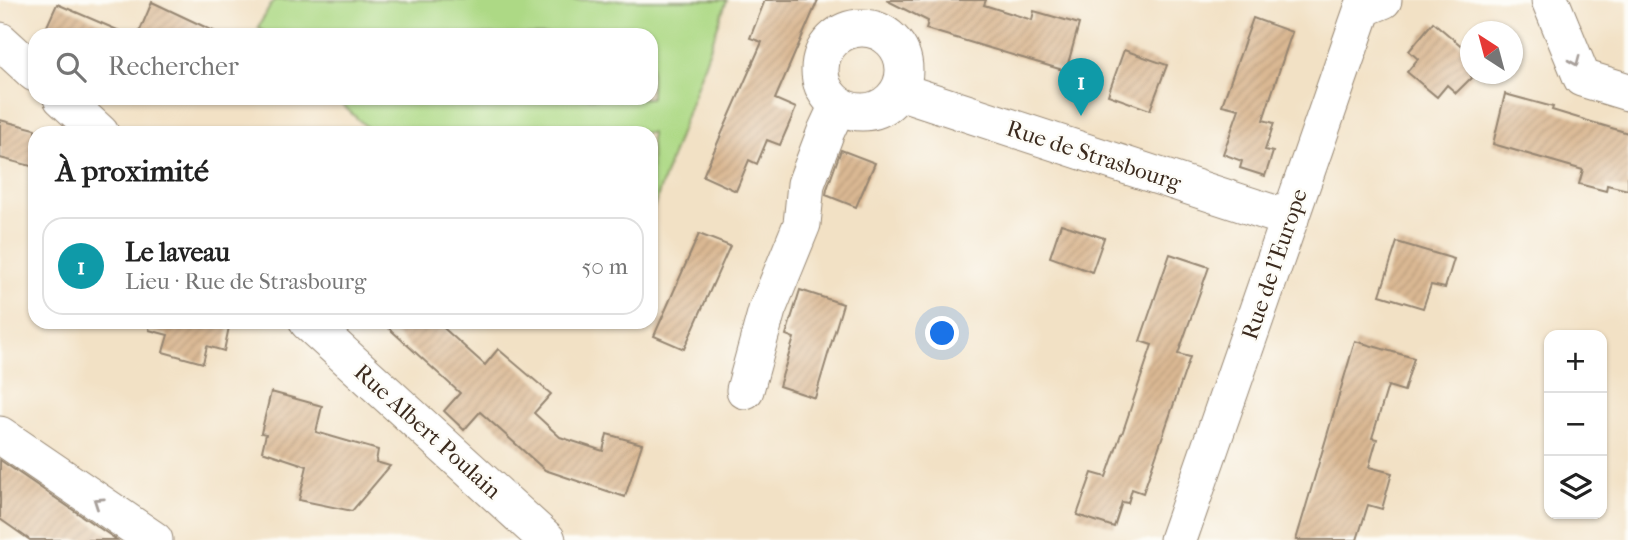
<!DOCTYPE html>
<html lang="fr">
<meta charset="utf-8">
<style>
:root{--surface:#fff;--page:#f6f6f6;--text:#222;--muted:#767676;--line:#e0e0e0;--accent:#0f766e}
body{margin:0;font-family:"IM FELL French Canon",serif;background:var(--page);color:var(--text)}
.controls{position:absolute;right:21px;bottom:21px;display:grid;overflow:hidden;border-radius:14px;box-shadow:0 2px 5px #0004}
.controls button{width:63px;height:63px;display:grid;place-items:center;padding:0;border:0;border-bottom:2px solid var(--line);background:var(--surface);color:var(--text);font:35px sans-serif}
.compass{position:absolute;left:1460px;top:21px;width:63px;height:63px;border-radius:50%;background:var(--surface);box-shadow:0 2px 5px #0004;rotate:324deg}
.you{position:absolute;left:943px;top:334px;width:24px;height:24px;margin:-18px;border:5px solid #fff;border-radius:50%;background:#1a73e8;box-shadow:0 0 0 10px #1a73e833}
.badge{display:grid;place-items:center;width:46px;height:46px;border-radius:50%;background:var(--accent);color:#fff;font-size:23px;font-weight:700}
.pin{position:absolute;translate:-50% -58px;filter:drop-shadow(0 2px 4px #0008)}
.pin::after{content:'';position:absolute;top:37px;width:24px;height:21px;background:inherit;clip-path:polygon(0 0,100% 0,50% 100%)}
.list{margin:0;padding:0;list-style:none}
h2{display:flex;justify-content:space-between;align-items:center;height:91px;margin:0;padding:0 28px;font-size:30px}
h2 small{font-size:23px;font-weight:400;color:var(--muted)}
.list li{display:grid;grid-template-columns:46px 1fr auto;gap:21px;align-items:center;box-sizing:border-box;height:98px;margin:0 14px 14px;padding:0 14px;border:2px solid var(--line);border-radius:21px}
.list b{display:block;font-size:26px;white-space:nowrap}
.list p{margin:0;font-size:23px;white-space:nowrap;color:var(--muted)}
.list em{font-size:23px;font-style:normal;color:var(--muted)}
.icon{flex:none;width:38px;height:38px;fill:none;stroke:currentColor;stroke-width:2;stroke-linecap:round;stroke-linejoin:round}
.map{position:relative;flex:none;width:1628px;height:540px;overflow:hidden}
.search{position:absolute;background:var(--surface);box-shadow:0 2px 5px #0004;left:28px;top:28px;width:630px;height:77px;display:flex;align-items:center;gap:18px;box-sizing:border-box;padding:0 24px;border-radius:21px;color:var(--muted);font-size:26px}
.panel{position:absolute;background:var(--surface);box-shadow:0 2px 5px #0004;left:28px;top:126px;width:630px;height:203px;border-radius:21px}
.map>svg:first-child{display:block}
.grass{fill:#add985;stroke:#748252;stroke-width:2}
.building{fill:url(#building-hatch)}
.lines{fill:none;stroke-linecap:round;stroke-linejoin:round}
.minor-casing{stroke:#968672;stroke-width:39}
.minor{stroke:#fff;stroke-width:37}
.oneway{stroke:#a79f9a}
.labels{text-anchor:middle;stroke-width:5;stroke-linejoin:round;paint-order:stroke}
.street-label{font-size:23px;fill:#3b2a1e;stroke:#fdfcf7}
</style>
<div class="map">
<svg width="1628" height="540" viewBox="0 0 1628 540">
<defs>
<pattern id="building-hatch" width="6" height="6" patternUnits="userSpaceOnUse" patternTransform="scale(1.75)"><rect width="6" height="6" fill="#dab893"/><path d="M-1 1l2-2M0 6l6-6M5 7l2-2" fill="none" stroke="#bc9e7e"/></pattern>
</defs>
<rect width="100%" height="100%" fill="#fdfcf7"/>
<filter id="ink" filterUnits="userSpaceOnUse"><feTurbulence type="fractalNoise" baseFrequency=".0143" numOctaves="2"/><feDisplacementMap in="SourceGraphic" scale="14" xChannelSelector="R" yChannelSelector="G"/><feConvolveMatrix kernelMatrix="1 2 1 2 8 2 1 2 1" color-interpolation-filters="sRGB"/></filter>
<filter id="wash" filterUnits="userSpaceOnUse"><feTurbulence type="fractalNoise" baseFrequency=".00686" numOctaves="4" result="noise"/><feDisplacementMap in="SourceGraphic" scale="28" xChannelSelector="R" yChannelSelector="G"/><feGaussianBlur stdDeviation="1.57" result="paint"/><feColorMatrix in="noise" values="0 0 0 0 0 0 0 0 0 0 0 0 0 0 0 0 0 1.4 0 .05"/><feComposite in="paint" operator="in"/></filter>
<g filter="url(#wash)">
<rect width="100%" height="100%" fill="#f2e1c5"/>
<path class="grass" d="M274,0h453l-76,215v-82h-278l-38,-35h316v-63h-384l-9,-8z"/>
<g id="blocks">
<g class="building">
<path d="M765,0h53l-43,99 21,9 -16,37 -13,-5 -10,24 -8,-4 -13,31 -33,-15 59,-134 -12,-4z"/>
<path d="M886,0h100l-2,5 48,15 2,-9 45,13 -13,47 -140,-42 2,-8z"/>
<path d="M152,2l70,33h-84z"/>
<path d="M57,4l72,31h-86z"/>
<path d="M1253,18l39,14 -29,88 11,3 -9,27 8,2 -8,24 -25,-8 2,-7 -19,-7 16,-45 -17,-4z"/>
<path d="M1433,22l38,32v24l-15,15 -9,-8 -10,12 -30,-25 11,-13 -9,-8z"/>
<path d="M1124,50l43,15 -17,45 -42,-15z"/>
<path d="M1505,94l48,13 -1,3 76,23v57l-21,-5 -1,6 -27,-7 4,-14 -90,-26z"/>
<path d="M0,120l35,9v38l-35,-9z"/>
<path d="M841,150l34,13 -19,44 -30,-12 1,-6z"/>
<path d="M1061,224l43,14 -12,34 -42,-15z"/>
<path d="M699,234l31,12 -46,103 -30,-13z"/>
<path d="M1397,242l57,17 -9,29 -14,-3 -8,23 -43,-13z"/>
<path d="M1170,254l39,13 -31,87 12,3 -47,136 -11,-4 -4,14 -6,-1 -8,25 -37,-12 15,-42 14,4 15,-43h1l30,-89 -12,-4z"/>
<path d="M800,290l43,14 -28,94 -36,-12 15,-48 -8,-3z"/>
<path d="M150,322h80l-6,29 -17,-5 -4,17 -40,-11 5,-17 -19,-5z"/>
<path d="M382,322h55l48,43 13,-16 53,45 -17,19 26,24 43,14 4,-17 35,10 -17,53 -80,-27 -65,-58 -16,18 -20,-19 16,-18z"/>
<path d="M1355,341l59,17 -10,33 -16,-5 -16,52 5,1 -8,28 23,6 -10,36 -14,-4 -11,35h-61z"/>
<path d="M271,392l51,14 -6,26 62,18 -2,12 14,4 -38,45 -53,-11 8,-34 -45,-15 4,-17 -5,-1z"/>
<path d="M0,460l117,80h-87l-30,-21z"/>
</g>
</g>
</g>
<g filter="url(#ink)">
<use href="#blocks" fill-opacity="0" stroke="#968672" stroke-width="2"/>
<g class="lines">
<defs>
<g id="minor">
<path d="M1550,0l32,78 46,14"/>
<circle cx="862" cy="70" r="42"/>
<path d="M0,41l35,32"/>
<path d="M899,91l391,128"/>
<path d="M62,98l38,35"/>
<path d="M308,322l239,218"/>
<path d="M745,390l22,-80 35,-86 4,-40 20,-53 12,-26"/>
<path d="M0,435l154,105"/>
<path d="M1178,540l185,-532 20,-8"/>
</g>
</defs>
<use href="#minor" class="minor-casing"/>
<use href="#minor" class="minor"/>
</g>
<defs><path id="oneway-chevron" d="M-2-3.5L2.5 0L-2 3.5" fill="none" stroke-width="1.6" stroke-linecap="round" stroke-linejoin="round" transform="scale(1.75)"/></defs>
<g class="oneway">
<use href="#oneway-chevron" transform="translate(1575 61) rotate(67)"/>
<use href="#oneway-chevron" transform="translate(98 502) rotate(-146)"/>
</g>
</g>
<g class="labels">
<g class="street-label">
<text transform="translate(1094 155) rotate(18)" y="8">Rue de Strasbourg</text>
<text transform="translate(1274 264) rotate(-71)" y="8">Rue de l'Europe</text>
<text transform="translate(428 431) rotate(42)" y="8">Rue Albert Poulain</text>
</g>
</g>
</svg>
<div class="controls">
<button>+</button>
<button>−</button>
<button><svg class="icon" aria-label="layers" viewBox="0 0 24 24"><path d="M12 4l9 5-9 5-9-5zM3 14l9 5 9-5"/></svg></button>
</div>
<svg class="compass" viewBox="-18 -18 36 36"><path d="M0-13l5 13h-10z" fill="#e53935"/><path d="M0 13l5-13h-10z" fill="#767676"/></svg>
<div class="you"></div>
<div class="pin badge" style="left:1081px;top:116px;background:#0f9aa8">1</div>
<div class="search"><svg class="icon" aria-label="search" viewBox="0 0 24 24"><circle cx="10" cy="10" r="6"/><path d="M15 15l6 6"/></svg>Rechercher</div>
<section class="panel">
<h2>À proximité<small></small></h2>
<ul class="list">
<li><span class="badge" style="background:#0f9aa8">1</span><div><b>Le laveau</b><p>Lieu · Rue de Strasbourg</p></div><em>50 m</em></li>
</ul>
</section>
</div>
